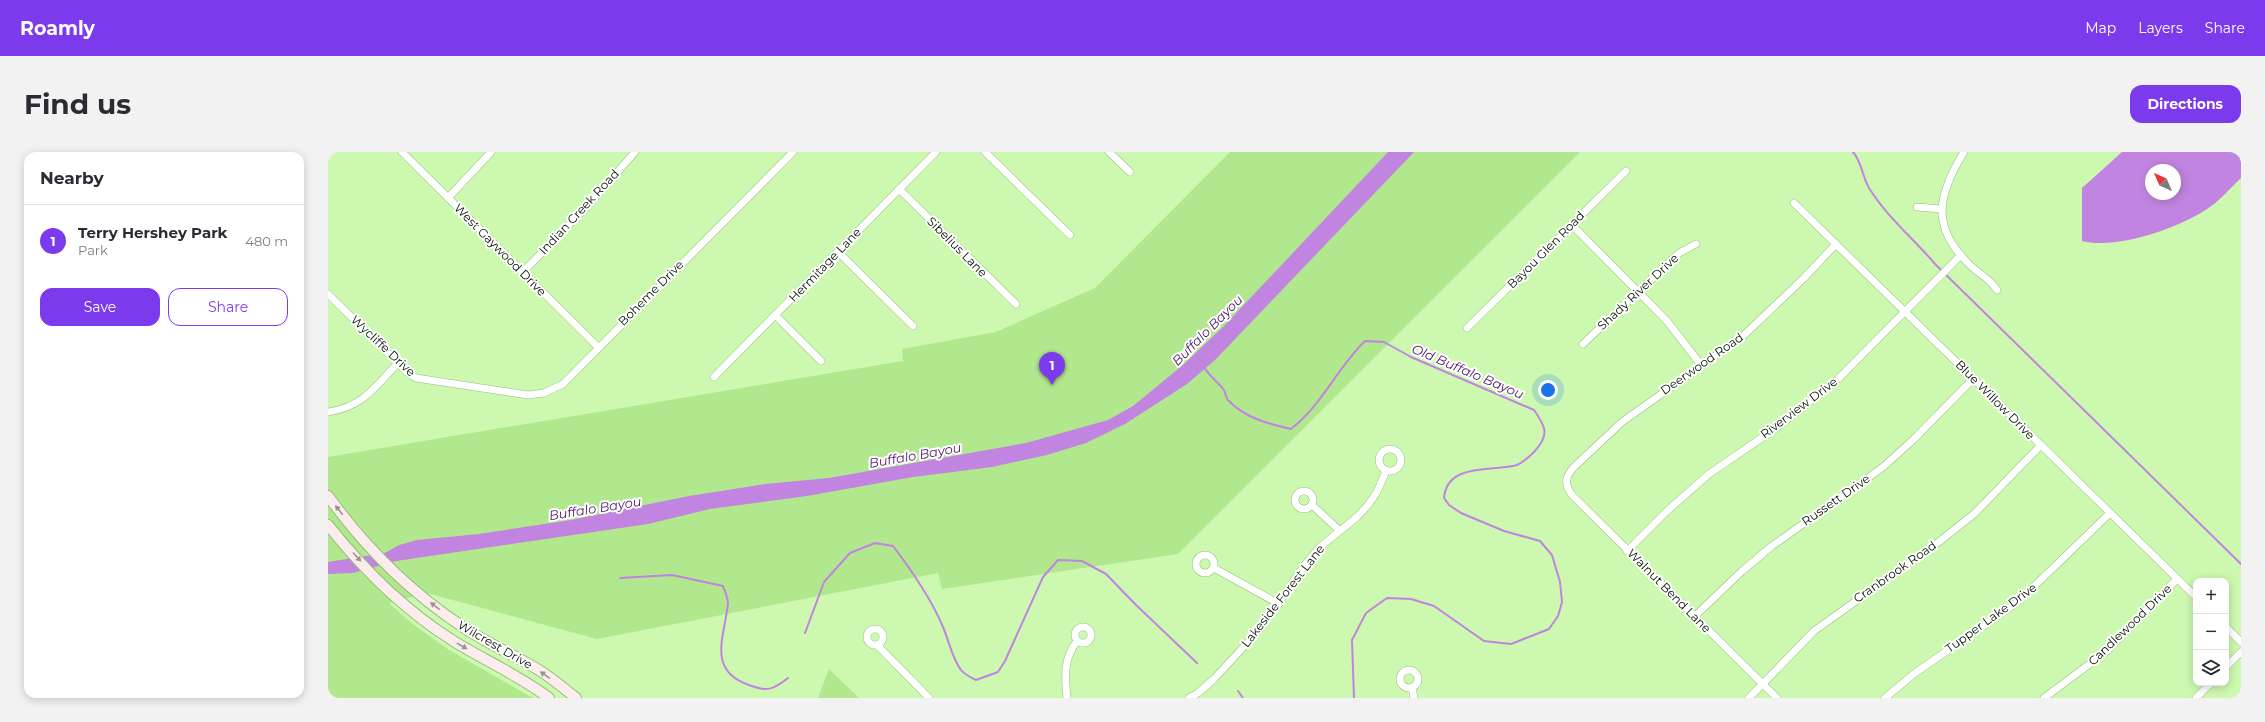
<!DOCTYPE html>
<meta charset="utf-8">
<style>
:root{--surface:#fff;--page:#f2f2f3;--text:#2b2b33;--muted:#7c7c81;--line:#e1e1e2;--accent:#7c3aed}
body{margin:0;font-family:Montserrat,sans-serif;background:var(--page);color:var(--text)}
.controls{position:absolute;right:12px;bottom:12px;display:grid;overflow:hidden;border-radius:8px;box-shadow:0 2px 10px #0003}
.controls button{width:36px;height:36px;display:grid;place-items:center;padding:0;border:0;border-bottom:1px solid var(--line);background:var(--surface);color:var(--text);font:20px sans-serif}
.compass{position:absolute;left:1817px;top:12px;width:36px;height:36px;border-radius:50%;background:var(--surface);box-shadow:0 2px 10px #0003;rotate:315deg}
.you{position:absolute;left:1220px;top:238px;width:14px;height:14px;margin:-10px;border:3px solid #fff;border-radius:50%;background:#1a73e8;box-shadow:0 0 0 6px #1a73e833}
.badge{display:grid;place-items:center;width:26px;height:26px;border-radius:50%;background:var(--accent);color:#fff;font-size:13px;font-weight:700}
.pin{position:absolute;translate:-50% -33px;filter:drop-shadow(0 1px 2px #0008)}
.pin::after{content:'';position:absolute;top:21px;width:14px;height:12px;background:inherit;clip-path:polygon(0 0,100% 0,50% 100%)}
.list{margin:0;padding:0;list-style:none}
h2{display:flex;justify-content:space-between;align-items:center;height:52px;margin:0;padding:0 16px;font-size:17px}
h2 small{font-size:13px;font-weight:400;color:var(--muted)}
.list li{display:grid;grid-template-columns:26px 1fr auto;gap:12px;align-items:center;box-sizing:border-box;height:72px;padding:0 16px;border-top:1px solid var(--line)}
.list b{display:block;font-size:15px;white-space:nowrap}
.list p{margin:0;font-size:13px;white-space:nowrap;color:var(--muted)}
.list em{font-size:13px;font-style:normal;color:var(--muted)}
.actions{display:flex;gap:8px;padding:12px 16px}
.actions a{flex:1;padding:9px 0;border:1px solid var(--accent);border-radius:12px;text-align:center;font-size:14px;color:var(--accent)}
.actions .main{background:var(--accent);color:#fff}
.icon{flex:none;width:22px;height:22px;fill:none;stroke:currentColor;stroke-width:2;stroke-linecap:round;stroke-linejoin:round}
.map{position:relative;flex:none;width:1913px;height:546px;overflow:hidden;border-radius:12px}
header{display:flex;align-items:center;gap:24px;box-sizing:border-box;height:56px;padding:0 20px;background:var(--accent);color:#fff}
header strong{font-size:19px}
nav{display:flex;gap:22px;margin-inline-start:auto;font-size:14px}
.intro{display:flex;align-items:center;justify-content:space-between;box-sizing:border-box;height:96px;padding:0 24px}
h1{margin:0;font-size:28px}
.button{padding:10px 18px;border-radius:12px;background:var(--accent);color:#fff;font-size:14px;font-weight:700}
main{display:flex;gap:24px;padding:0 24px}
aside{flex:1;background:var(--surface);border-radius:12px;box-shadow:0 2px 10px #0003}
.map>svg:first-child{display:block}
.green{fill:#b1e78d}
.water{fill:#c184e0;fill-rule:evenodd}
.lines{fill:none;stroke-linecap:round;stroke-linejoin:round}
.stream{stroke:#c184e0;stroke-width:2}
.minor-casing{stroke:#94be78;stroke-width:8}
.secondary-casing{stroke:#94be78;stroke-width:12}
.minor{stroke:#fff;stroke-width:7}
.secondary{stroke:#fdeced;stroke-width:10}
.oneway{fill:#99948e}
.labels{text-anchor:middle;stroke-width:4;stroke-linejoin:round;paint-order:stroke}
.street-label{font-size:12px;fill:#031000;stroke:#fff}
.water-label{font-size:13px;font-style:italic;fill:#501669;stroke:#fff}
</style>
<header>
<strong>Roamly</strong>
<nav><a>Map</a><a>Layers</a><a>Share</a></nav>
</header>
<div class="intro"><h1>Find us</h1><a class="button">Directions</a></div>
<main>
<aside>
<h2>Nearby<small></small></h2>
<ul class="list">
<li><span class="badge">1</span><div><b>Terry Hershey Park</b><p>Park</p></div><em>480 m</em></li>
</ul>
<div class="actions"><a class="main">Save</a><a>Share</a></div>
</aside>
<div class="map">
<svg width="1913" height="546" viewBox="0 0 1913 546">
<rect width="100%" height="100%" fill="#ccf8b0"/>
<g class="green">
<path d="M902,0h350l-402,402 -236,35 -4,-16 -341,66 -170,-46 -38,10 25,22 35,25 84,48h-205v-241l575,-96 -1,-12 94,-17 99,-44z"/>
<path d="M501,517l30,29h-41z"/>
</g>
<g class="water">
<path d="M1060,0h26l-199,208 -28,24 -62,40 -39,19 -39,12 -55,12 -79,10 -106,19 -97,13 -62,15 -252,37 -43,12 -25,1v-12l57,-9 14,-8 18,-5 62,-6 92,-14 118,-24 76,-12 64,-6 197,-35 82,-23 25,-14 50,-41 41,-39z"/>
<path d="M1794,0h116l3,4v22c-11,10 -21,23 -34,31 -28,19 -91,41 -125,32v-53zM1823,18h24v24h-24z"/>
</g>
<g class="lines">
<g class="stream">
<path d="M1525,0c9,10 9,24 16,36 18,29 45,51 67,77l305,299"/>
<path d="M876,215c5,9 14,15 20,23 2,4 2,9 5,11 16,17 40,23 62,28 31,-24 46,-61 74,-88l19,1 27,15 123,53c12,17 16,25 0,42 -5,5 -10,10 -17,13 -24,7 -70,-3 -73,33l5,7 12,8 43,18 36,10 12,14 8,27 2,20 -4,14 -9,13 -38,15 -27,-3 -50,-35 -23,-7 -24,-1 -21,15 -14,27 2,58"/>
<path d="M292,426l52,-3 51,11c2,5 5,12 5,17 -3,33 -22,67 21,82 18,7 24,5 39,-7"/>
<path d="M477,481l19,-51 26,-29 25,-10 18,3c19,25 38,52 50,81 6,14 9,31 18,43 4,5 9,7 15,10l22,-8 7,-11 38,-84 15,-17 24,1 24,13 29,30 62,59"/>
<path d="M910,539l5,7"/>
</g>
<defs>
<g id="minor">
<path d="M74,0l196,195"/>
<path d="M657,0l85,83"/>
<path d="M781,0l21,20"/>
<path d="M1636,0c-28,45 -33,77 8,115 9,8 18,12 25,23"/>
<path d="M571,37l117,115"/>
<path d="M120,46l43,-46"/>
<path d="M1466,51l402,394"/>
<path d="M1589,55l24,2"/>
<path d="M1243,72l96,97 34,44"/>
<path d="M510,100l75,74"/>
<path d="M195,120l71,-73 41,-47"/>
<path d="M0,142l80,79 8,5 112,17 16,-2 19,-9 230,-232"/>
<path d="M447,163l46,46"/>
<path d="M1139,176l159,-157"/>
<path d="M1255,192l96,-91 17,-9"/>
<path d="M386,225l222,-225"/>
<path d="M0,260c35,-5 47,-25 70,-49"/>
<circle cx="1062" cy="308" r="11"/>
<circle cx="976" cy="348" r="9"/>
<path d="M984,353l27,25"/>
<path d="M1299,399l40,-40 42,-37 67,-46 61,-48 124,-125"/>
<circle cx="877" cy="412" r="9"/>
<path d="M886,416l65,36"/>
<path d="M1366,465l48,-46 30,-25 111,-79 31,-28 59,-60"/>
<circle cx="755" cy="483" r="8"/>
<path d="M1898,475l15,15"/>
<circle cx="547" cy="485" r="8"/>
<path d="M549,493l52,53"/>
<path d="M1898,515l15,-15"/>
<circle cx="1081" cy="527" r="9"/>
<path d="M1084,535l2,11"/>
<path d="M739,546c-2,-21 -4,-39 10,-57"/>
<path d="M861,546l9,-5 16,-14 46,-50 44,-63 16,-19 37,-30 11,-12 9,-13 9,-21"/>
<path d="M1421,546l65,-67 126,-90 34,-27 67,-69"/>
<path d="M1449,546l-205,-203c-8,-11 -7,-18 2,-28l48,-45 121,-86 61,-58 32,-34"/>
<path d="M1557,546l30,-25 104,-72 90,-87"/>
<path d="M1716,546l63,-47 70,-72"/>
<path d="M1868,546l15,-15"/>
</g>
<g id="secondary">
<path d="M0,344c37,51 82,96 135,131 25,17 54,29 79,45 12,8 23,17 34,26"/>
<path d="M0,373c35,44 79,87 127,117 31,19 65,34 94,56"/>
</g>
</defs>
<use href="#minor" class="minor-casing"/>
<use href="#secondary" class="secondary-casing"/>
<use href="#minor" class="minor"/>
<use href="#secondary" class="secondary"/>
</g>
<defs><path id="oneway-solid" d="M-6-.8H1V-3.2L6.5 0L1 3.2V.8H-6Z"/></defs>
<g class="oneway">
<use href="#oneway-solid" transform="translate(11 358) rotate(-128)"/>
<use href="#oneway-solid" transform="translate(29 405) rotate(48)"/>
<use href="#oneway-solid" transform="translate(107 454) rotate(-143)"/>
<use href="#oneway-solid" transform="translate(134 494) rotate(29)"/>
<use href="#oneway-solid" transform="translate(217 523) rotate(-145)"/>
</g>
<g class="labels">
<g class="street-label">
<text transform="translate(251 60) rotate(-47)" y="4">Indian Creek Road</text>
<text transform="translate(629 95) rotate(45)" y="4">Sibelius Lane</text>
<text transform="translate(172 98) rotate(45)" y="4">West Gaywood Drive</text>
<text transform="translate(1218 98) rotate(-45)" y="4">Bayou Glen Road</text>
<text transform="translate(497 113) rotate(-46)" y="4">Hermitage Lane</text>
<text transform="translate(1310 140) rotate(-43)" y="4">Shady River Drive</text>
<text transform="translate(323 141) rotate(-45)" y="4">Boheme Drive</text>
<text transform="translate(55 194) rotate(43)" y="4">Wycliffe Drive</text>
<text transform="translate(1374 212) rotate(-35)" y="4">Deerwood Road</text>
<text transform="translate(1667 248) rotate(45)" y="4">Blue Willow Drive</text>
<text transform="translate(1471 256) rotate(-37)" y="4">Riverview Drive</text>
<text transform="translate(1508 348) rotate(-35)" y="4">Russett Drive</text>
<text transform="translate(1567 420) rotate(-35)" y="4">Cranbrook Road</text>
<text transform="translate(1341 439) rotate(45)" y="4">Walnut Bend Lane</text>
<text transform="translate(955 444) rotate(-52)" y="4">Lakeside Forest Lane</text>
<text transform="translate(1663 466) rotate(-36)" y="4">Tupper Lake Drive</text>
<text transform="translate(1802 473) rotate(-44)" y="4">Candlewood Drive</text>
<text transform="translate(167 493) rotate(30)" y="4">Wilcrest Drive</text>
</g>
<g class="water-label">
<text transform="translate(879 178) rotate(-45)" y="5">Buffalo Bayou</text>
<text transform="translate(1140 219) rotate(23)" y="5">Old Buffalo Bayou</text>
<text transform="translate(587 303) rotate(-10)" y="5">Buffalo Bayou</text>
<text transform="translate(267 356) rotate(-9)" y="5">Buffalo Bayou</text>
</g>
</g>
</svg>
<div class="controls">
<button>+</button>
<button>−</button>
<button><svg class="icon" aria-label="layers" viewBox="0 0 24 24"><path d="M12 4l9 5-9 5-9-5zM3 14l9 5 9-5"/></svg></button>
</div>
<svg class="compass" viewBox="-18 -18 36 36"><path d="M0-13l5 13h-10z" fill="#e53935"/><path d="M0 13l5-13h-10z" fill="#7c7c81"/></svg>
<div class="you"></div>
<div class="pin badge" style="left:724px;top:233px">1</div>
</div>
</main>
